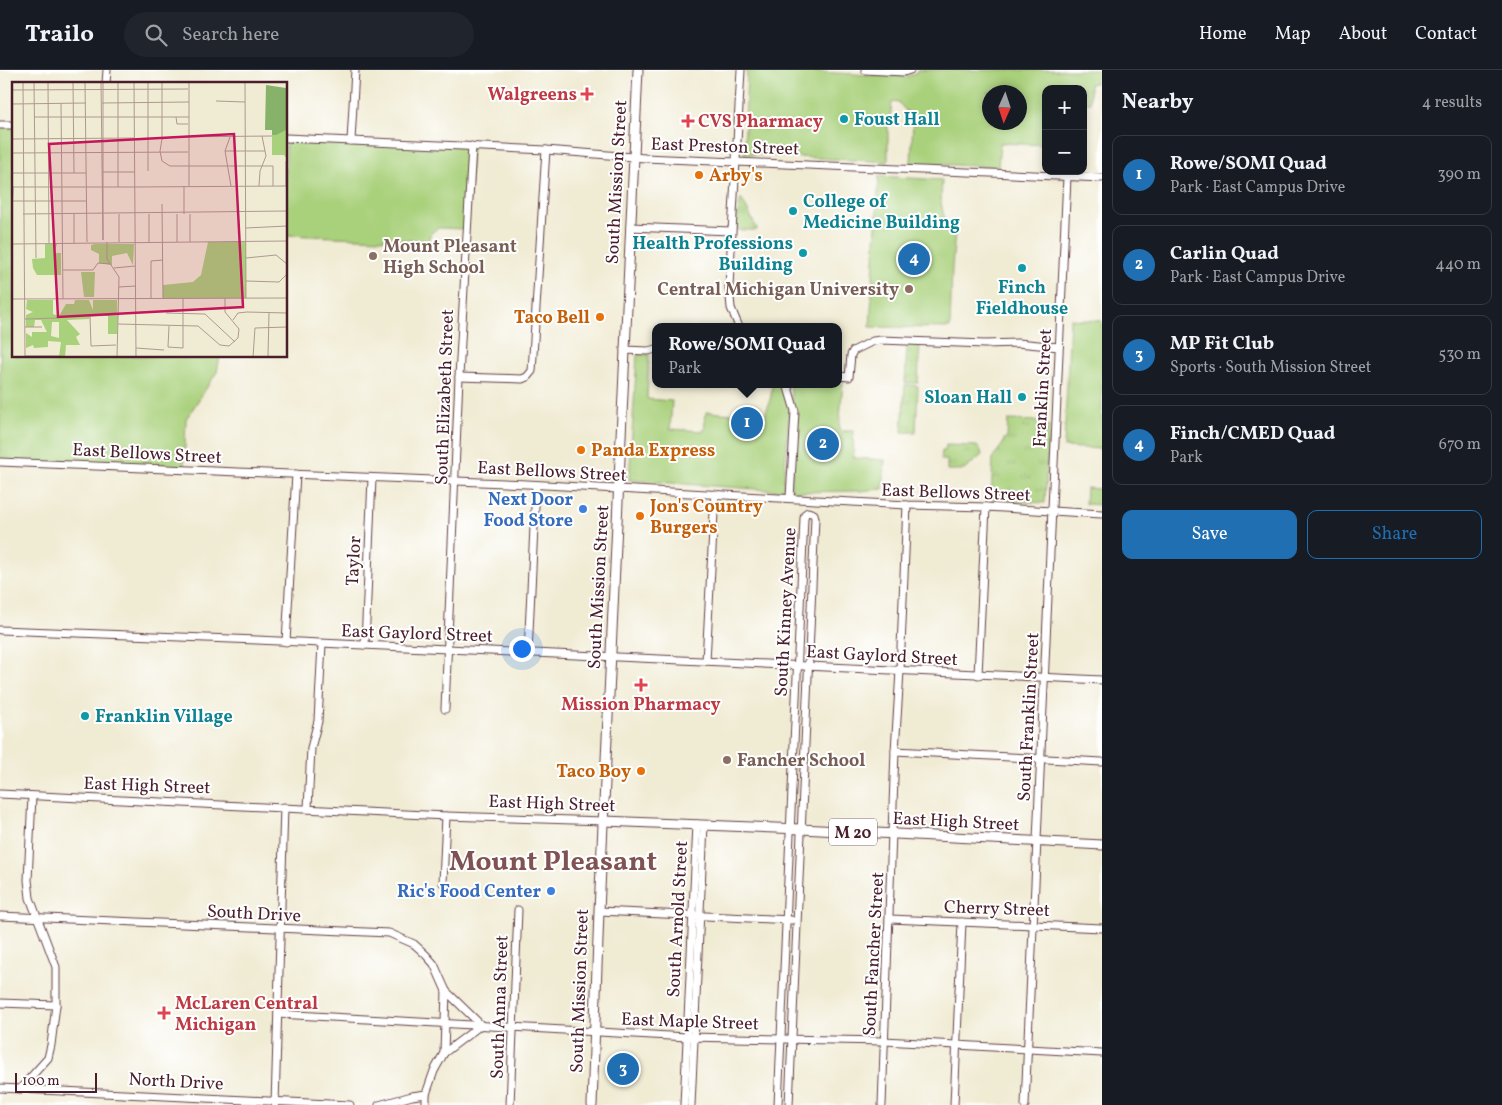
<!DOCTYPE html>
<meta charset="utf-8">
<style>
:root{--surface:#171b24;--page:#20242c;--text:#f1f3f6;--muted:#9ea1a6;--line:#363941;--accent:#1f6fb2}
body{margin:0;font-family:Vollkorn,serif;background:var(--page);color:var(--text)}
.controls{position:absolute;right:15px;top:15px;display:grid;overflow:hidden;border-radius:10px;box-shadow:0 2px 8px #0003}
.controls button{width:45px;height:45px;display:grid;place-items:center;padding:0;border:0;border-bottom:1px solid var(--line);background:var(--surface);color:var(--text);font:25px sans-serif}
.compass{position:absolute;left:982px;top:15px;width:45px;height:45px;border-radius:50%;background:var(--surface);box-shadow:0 2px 8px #0003;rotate:183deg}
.scale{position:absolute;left:15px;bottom:12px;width:82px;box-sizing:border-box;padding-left:5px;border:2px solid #4a1f2b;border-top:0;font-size:14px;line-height:18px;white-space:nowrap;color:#4a1f2b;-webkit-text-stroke:4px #fff;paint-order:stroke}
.you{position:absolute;left:521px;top:578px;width:18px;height:18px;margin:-12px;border:4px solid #fff;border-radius:50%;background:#1a73e8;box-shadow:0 0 0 8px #1a73e833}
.badge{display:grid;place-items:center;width:32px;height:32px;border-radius:50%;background:var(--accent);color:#fff;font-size:16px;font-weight:700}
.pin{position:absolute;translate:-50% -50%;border:2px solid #fff;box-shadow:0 1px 5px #0006}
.popup{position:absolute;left:652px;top:253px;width:190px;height:65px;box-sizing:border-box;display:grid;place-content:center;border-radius:10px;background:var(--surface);filter:drop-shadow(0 1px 4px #0005);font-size:16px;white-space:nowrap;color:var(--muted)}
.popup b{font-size:19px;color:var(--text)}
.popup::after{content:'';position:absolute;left:50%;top:100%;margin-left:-10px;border:10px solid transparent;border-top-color:var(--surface)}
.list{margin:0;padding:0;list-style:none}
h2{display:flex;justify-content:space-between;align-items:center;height:65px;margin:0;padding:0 20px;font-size:21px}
h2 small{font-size:16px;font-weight:400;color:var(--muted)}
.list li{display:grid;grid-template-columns:32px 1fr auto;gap:15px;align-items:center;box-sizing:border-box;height:80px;margin:0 10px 10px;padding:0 10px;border:1px solid var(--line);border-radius:10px}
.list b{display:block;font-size:19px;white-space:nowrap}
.list p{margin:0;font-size:16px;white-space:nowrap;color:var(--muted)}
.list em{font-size:16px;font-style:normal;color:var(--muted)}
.actions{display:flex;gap:10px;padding:15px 20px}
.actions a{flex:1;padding:11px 0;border:1px solid var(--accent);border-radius:10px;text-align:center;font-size:18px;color:var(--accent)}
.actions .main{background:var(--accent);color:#fff}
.icon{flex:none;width:28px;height:28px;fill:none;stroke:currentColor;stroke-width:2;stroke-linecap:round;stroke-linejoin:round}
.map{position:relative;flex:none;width:1102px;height:1035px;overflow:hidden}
header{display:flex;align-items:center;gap:30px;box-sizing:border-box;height:70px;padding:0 25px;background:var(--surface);border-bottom:1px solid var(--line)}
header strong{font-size:24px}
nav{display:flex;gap:28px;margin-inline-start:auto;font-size:18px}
.search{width:350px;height:45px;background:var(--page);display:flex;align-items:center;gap:12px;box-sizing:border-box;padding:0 18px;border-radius:28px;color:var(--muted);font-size:19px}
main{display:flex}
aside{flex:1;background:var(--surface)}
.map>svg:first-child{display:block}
.grass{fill:url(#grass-tufts);stroke:#7a7852}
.park{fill:#a9d07a;stroke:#7a7852;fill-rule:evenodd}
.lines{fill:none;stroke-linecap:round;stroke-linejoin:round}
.minor-casing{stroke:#633e44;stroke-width:9}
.major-casing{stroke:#633e44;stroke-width:11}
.minor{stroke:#fff;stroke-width:7}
.major{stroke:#fff;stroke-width:9}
.health-dot{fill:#e0444e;stroke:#fff;stroke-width:2}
.culture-dot{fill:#0f9aa8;stroke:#fff;stroke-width:2}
.food-dot{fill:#e8710a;stroke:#fff;stroke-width:2}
.education-dot{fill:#8d6e63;stroke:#fff;stroke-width:2}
.shop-dot{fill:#3f7fe0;stroke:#fff;stroke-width:2}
.labels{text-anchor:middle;stroke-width:4;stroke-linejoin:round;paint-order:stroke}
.shield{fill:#fff;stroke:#80626b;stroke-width:1}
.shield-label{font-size:16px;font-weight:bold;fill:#4a1f2b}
.health-label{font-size:18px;font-weight:bold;fill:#be3a42;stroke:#fff;text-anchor:start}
.culture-label{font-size:18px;font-weight:bold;fill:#0d838f;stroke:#fff;text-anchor:start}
.street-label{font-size:18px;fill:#4a1f2b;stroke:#fff}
.food-label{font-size:18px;font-weight:bold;fill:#c56008;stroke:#fff;text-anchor:start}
.education-label{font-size:18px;font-weight:bold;fill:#785e54;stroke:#fff;text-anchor:start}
.shop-label{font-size:18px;font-weight:bold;fill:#366cbe;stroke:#fff;text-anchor:end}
.town-label{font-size:28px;font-weight:bold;fill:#805252;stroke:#fff}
.inset-road{fill:none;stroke:#ae9990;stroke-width:1}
.view{fill:#c2185b;fill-opacity:0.15;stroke:#c2185b;stroke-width:2.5}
.inset-edge{fill:none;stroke:#4a1f2b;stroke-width:2.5}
</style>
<header>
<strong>Trailo</strong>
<div class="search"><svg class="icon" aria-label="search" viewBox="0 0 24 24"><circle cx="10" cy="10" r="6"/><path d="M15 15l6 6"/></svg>Search here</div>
<nav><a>Home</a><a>Map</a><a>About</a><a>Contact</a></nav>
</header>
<main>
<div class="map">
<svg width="1102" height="1035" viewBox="0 0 1102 1035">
<defs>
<pattern id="grass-tufts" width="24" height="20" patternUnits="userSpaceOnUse" patternTransform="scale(1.25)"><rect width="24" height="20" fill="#a9d07a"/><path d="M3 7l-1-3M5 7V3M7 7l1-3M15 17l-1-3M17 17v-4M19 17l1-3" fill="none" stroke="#93b26a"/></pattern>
</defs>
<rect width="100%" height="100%" fill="#fff"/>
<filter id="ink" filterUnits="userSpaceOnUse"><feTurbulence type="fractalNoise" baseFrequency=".02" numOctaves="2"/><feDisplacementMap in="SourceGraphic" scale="10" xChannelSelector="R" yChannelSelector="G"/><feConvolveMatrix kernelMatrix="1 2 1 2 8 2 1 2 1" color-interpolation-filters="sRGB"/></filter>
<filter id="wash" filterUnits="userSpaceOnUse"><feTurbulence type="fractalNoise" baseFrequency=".0096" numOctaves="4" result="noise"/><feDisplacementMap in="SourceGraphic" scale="20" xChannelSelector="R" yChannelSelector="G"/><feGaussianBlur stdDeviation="1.12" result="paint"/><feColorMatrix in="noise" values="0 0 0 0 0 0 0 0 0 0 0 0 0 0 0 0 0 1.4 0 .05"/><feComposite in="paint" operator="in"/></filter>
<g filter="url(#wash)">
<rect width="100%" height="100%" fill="#f0ebd3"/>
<g class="grass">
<path d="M741,128l16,30v2h-20v-14z"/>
<path d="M907,274l13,1 -2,38h-13z"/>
<path d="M905,315l13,1 -2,46h-14z"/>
<path d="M1008,350l31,1 10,5 -4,77 -54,-3 2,-43 10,-13 1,-5 3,-1z"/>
<path d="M946,375l31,1 4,5 1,4 -18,15h-17v-10h-6l1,-9h3z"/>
</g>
<g class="park">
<path d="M747,0h37l121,7 10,-3 3,-4h184v6h-5l-2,7 -5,1v18h-7v-13h-37v56l-46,-2 -2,24 -87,-4 2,-44 -14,-16 -7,-1 -2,20 -2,1v39l-144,-8zM989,22h30v30h-30z"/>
<path d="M0,55h14v231h206l-3,16 -31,47 -2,51 -184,-8z"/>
<path d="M286,68l186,8 -5,83 -29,-1 -7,5 -3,8 -141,-6 -1,6z"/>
<path d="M879,106l63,4 -1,22 6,30h8l-3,35 -2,61 -80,-1z"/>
<path d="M1070,249l32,2v128l-38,-2z"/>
<path d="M649,284l-2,45 25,2 -2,28 34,2 2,-19 59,4 6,-20 1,-11 -4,-1h12l10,19 -7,88 -154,-11 8,-125z"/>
<path d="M838,310h5l-4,51h14l1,27 31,2 -2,29 -23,2 -69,1 3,-71 -4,-37h48z"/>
<path d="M1086,418l16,1v16l-17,-1z"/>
</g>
</g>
<g filter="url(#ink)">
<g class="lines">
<defs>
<g id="minor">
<path d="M865,0l39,2 6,-2"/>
<path d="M106,14l1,-14"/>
<path d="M0,55h14"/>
<path d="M286,68l260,12 99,8 457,20"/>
<path d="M351,71l4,-71"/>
<path d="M630,157l101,4"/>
<path d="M739,257l-8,-19 -2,-22 12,-216"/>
<path d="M624,280l24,1 8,-2"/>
<path d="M838,306l11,1 2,-22 2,-4 20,-10 8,-1 104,4 33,-1 41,4"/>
<path d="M459,307l63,2 5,-2 5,-6 14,-221"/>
<path d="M787,314l8,27 -5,87"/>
<path d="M0,392l527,22 380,21 79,2 116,7"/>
<path d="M0,560l257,10 845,40"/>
<path d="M286,572l10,-168"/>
<path d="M365,575l7,-167"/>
<path d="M528,583l8,-168"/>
<path d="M706,591l9,-167"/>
<path d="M978,605l8,-168"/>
<path d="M445,639l14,-332 13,-231"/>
<path d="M895,681l207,11"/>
<path d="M0,724l446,22 158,5"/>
<path d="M308,738l3,-60 7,-27 4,-77"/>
<path d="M443,813l3,-67"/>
<path d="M599,841l192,9"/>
<path d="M0,846l389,17 25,11 11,10 9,10 12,27 -2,62 -10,18 -8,23 -14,2 -33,9"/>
<path d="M890,849l212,9"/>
<path d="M0,933l56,2"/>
<path d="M278,944l409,23 197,4 218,12"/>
<path d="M444,983l37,-28 -35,-34"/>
<path d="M0,1018l350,17"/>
<path d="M20,1019l28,-31 3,-13 5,-40v-38l-26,-69 -2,-18 4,-84"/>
<path d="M275,1034l9,-297"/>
<path d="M426,1035v-11"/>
<path d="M510,1035l8,-195"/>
<path d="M684,1035l13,-281"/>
<path d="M691,1035l13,-280"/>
<path d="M778,1035l26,-587 1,-4 3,-2 6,2 1,4 -26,587"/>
<path d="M882,1035l13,-354 5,-80 7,-166"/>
<path d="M954,1035l8,-183"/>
<path d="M1025,1035l42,-928"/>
</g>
<g id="major">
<path d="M604,751l197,8 301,16"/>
<path d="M592,1035l7,-194 39,-841"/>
</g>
</defs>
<use href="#minor" class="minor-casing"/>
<use href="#major" class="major-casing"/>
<use href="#minor" class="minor"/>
<use href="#major" class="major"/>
</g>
</g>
<g class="health-dot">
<path d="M584.5 16.5h5v5h5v5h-5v5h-5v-5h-5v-5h5z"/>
<path d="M685.5 43.5h5v5h5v5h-5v5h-5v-5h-5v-5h5z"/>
<path d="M638.5 607.5h5v5h5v5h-5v5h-5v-5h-5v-5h5z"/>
<path d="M161.5 935.5h5v5h5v5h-5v5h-5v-5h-5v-5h5z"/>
</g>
<g class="culture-dot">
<circle cx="844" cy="49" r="5"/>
<circle cx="793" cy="141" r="5"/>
<circle cx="803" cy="183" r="5"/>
<circle cx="1022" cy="198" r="5"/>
<circle cx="1022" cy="327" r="5"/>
<circle cx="85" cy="646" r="5"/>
</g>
<g class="food-dot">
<circle cx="699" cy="105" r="5"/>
<circle cx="600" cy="247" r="5"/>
<circle cx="581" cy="380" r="5"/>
<circle cx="640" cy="446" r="5"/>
<circle cx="641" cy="701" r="5"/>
</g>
<g class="education-dot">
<circle cx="373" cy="186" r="5"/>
<circle cx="909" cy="219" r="5"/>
<circle cx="727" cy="690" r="5"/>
</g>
<g class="shop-dot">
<circle cx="583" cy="439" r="5"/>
<circle cx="551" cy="821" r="5"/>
</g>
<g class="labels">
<rect class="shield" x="829" y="748.5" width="48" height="27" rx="4"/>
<g class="shield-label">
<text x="853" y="768">M 20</text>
</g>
<g class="health-label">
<text x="577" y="30" text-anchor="end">Walgreens</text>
<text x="698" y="57">CVS Pharmacy</text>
<text x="641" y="640" text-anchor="middle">Mission Pharmacy</text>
<text x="175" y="939">McLaren Central<tspan x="175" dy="21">Michigan</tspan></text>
</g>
<g class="culture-label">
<text x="854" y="55">Foust Hall</text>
<text x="803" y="137">College of<tspan x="803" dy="21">Medicine Building</tspan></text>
<text x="793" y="179" text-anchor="end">Health Professions<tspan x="793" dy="21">Building</tspan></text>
<text x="1022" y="223" text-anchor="middle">Finch<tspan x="1022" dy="21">Fieldhouse</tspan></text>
<text x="1012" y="333" text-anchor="end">Sloan Hall</text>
<text x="95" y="652">Franklin Village</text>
</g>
<g class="street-label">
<text transform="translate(725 76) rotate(2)" y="6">East Preston Street</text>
<text transform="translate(616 112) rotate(-87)" y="6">South Mission Street</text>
<text transform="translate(1042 318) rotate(-87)" y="6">Franklin Street</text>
<text transform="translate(444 327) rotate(-88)" y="6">South Elizabeth Street</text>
<text transform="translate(147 383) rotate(3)" y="6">East Bellows Street</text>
<text transform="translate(552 401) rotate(3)" y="6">East Bellows Street</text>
<text transform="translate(956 422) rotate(2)" y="6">East Bellows Street</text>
<text transform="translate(353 491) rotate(-87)" y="6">Taylor</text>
<text transform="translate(598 517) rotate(-87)" y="6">South Mission Street</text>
<text transform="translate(785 542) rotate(-87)" y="6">South Kinney Avenue</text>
<text transform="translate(417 563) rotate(2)" y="6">East Gaylord Street</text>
<text transform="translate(882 585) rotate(3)" y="6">East Gaylord Street</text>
<text transform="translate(1028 647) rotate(-87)" y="6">South Franklin Street</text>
<text transform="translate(147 715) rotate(2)" y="6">East High Street</text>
<text transform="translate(552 733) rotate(2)" y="6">East High Street</text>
<text transform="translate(956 751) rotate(3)" y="6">East High Street</text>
<text transform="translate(997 838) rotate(2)" y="6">Cherry Street</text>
<text transform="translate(254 843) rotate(3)" y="6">South Drive</text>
<text transform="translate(677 849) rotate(-87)" y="6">South Arnold Street</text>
<text transform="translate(873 884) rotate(-87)" y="6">South Fancher Street</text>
<text transform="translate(579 921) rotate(-88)" y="6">South Mission Street</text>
<text transform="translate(499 937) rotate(-88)" y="6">South Anna Street</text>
<text transform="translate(690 951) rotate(2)" y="6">East Maple Street</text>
<text transform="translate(176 1011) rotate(3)" y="6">North Drive</text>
</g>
<g class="food-label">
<text x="709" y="111">Arby's</text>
<text x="590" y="253" text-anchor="end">Taco Bell</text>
<text x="591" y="386">Panda Express</text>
<text x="650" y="442">Jon's Country<tspan x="650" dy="21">Burgers</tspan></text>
<text x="631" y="707" text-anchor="end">Taco Boy</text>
</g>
<g class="education-label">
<text x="383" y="182">Mount Pleasant<tspan x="383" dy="21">High School</tspan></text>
<text x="899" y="225" text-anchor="end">Central Michigan University</text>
<text x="737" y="696">Fancher School</text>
</g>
<g class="shop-label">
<text x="573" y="435">Next Door<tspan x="573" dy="21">Food Store</tspan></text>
<text x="541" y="827">Ric's Food Center</text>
</g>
<g class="town-label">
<text x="553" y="800">Mount Pleasant</text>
</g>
</g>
<g transform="translate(12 12)">
<rect width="275" height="275" fill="#f0ebd3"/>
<path d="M268,48h7v29l-3,-4h-12v-20zM96,234h10l-1,18h-9z" fill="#a9d07a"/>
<path d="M254,3l20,3v42l-10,5h-4v-5h-7z" fill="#86b26a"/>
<path d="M196,160h38v56l-83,1v-14l30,-3 8,-7zM33,162h12l-3,9h7v22h-24l-4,-7 -1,-9 13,-1zM83,162h39l-1,21 -6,-12 -15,3v9l-13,-2v-9l-8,-4v-5zM69,190h14l-1,25h-10zM15,218h26v14l6,2 7,-12h8l1,-4h14l4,10v-10h24v14h-26l-2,5 -22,1 13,14 -4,3 4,8h-14l-1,12h-6l2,-15 -13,-1v6l-14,1 -1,-3 -7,3v-15l6,4v-5h15l-6,-12h-6l-1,7h-8v-12l7,-3 -7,-3zM40,240h7v16l-8,-2z" fill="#a9d07a" fill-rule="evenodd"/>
<path class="inset-road" d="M11,0l2,275M22,0l2,176M36,0l1,161M61,0l1,91M73,0l2,160M89,0l2,158v-158M106,0v105M122,0l2,275M136,0v89M150,0v57M177,0v104M233,0l1,216M0,8l176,-1M204,19l29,1M49,21l2,196M90,21l87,-1M0,22l74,-1M22,35h155M164,35l1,7h11M260,54l-100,1 -10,2 -2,12 2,10 8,5h103v20M218,55l-5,14 6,35M0,57l122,-1M213,69h40M0,71l176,-1M274,79v25M91,90h31M0,91h74M247,104l1,-15 6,-15 -4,-20M0,105h123M123,105l152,-1M0,119h75M150,122l1,94M11,132l264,-3M62,132v29M137,132v28M165,132v28M172,132v-28M0,136l1,-31M234,146l41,-2M95,160v17l12,18 -2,80M107,160v-28M178,160v-28M0,162l275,-3M234,176l30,-3 11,9M102,186l21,-2M51,188h30l5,-7 12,1M234,199l33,1 8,-8M107,205l17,-1M0,217l275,-1M139,217v-38l12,-1M154,231l39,1 30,28M13,237l32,-1M221,238l5,-7 9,-1 40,1M106,242l80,2 22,19 9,1 9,-8 1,-9 -14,-17v-14M157,244l-1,21 15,1v-50M13,245h17M104,263l-25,1 -1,-30 29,-1M124,266l28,2M13,274h36M256,274l1,-43M241,275l2,-29 32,-1M241,275h16"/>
<path class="view" d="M222,52l9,173 -185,10 -9,-173z"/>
<rect width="275" height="275" class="inset-edge"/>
</g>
</svg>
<div class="controls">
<button>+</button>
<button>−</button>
</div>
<svg class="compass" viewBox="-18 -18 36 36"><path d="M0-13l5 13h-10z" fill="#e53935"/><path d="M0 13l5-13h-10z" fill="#9ea1a6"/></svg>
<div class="scale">100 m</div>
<div class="you"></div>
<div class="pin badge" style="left:747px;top:353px">1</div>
<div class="popup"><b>Rowe/SOMI Quad</b>Park</div>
<div class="pin badge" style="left:823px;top:374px">2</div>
<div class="pin badge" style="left:623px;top:999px">3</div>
<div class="pin badge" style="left:914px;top:189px">4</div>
</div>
<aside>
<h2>Nearby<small>4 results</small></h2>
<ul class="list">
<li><span class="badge">1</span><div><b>Rowe/SOMI Quad</b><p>Park · East Campus Drive</p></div><em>390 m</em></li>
<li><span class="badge">2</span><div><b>Carlin Quad</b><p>Park · East Campus Drive</p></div><em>440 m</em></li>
<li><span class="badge">3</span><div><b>MP Fit Club</b><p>Sports · South Mission Street</p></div><em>530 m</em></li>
<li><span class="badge">4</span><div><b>Finch/CMED Quad</b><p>Park</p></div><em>670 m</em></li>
</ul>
<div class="actions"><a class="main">Save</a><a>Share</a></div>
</aside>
</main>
